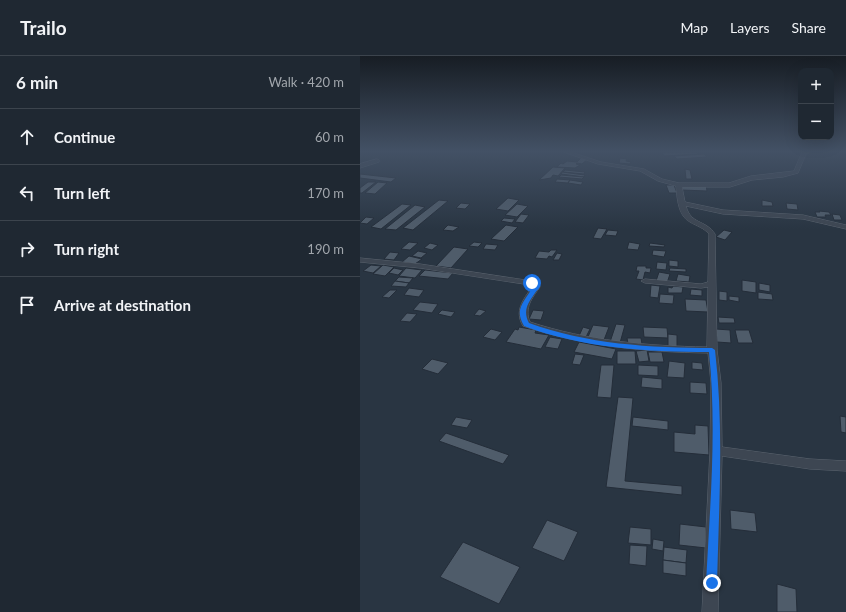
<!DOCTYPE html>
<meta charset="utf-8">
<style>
:root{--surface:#1f2832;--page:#27303a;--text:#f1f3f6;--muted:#a1a6ac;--line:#3c444d}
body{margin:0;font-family:Lato,sans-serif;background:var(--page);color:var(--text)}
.controls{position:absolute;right:12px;top:12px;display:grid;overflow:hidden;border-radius:8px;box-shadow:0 4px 16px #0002}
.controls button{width:36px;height:36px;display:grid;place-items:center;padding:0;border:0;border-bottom:1px solid var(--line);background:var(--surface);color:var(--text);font:20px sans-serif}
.stop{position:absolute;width:12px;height:12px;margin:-9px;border:3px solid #1a73e8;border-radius:50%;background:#fff}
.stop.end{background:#1a73e8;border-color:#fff;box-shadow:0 1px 4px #0008}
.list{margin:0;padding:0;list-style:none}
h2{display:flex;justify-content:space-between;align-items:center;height:52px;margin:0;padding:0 16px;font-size:17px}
h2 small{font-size:13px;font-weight:400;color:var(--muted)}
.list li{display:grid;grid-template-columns:26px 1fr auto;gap:12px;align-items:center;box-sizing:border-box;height:56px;padding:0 16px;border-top:1px solid var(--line)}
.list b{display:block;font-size:15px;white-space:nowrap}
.list em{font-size:13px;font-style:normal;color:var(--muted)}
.icon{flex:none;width:22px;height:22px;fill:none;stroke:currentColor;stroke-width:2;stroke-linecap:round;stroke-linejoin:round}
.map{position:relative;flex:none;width:486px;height:556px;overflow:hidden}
header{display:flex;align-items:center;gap:24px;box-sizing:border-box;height:56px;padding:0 20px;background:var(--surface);border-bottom:1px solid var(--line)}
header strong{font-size:19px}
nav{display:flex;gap:22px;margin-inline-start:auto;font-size:14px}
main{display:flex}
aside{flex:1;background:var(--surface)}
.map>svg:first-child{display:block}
.building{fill:#4f5c6a;stroke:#242d39}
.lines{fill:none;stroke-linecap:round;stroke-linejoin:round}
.minor-casing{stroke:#5b646f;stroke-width:1}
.minor{fill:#3d4652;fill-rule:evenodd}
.route{fill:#1a73e8}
</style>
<header>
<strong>Trailo</strong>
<nav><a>Map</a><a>Layers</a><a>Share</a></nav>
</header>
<main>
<aside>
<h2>6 min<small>Walk · 420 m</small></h2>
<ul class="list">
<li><svg class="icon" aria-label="ahead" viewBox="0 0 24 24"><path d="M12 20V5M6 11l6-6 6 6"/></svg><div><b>Continue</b></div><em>60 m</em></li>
<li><svg class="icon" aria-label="left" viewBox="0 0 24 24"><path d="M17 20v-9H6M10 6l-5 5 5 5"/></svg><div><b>Turn left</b></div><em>170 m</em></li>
<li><svg class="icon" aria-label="right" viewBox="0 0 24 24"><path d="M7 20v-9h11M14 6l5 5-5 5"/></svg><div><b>Turn right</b></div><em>190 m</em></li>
<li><svg class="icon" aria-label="arrive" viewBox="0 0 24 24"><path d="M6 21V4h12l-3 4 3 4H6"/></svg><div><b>Arrive at destination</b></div></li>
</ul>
</aside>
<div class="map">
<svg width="486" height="556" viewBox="0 0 486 556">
<rect width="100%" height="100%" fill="#293542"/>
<g class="building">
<path d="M302,96h34l2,2 -34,2z"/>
<path d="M344,98l3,3 -30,2 -3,-3z"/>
<path d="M221,102l7,1 -6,5 -5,-1 -1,1 4,1 -5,3 -18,-1 4,-4 2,1 4,-3 10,1z"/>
<path d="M260,102l7,1 -1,2 5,1 -1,2 -11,-1z"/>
<path d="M193,111l12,1 -7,8 -5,-1 -2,3 -12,2z"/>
<path d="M325,113l5,1 2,9h-6z"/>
<path d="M205,114l20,2 -1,2 -21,-2z"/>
<path d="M202,116l23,3 -1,2 -23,-3z"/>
<path d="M0,118l36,4 -5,4 -31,-4z"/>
<path d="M201,119l23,2 -2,2 -23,-2z"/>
<path d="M197,123l13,1 -2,3 -13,-1z"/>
<path d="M210,124l13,2 -2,3 -13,-2z"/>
<path d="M8,126h8l-14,11h-2v-5z"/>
<path d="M18,126l9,1 -12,11 -10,-1z"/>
<path d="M322,128h24l1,7 -25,-1z"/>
<path d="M306,129h8l3,8h-8z"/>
<path d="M148,142l11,2 -11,11 -12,-2z"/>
<path d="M79,144l9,1 -35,29 -10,-2z"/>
<path d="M402,144l10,2 1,4h-11z"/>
<path d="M101,147l9,1 -5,5 -9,-1z"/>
<path d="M426,147l11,1 1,6 -11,-1z"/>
<path d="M42,148l9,1 -30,24 -10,-2z"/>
<path d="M157,148l11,2 -11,11 -12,-2z"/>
<path d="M55,149l10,2 -29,23 -11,-1z"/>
<path d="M459,155l10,1 2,3h-6l1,2h-9l-2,-5h5z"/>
<path d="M161,158l8,1 -6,8 -8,-1z"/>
<path d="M472,158l8,1 2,5h-8z"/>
<path d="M6,161l8,1 -7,6 -7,-1z"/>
<path d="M144,162l11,1 -3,4 -11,-2z"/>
<path d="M88,169l11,2 -6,4 -10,-1z"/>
<path d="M146,169l12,2 -14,14 -13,-2z"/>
<path d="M238,172l9,1 -6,10 -8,-1z"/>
<path d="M248,174l10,1 -2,5 -11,-1z"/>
<path d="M364,174l8,2 -7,8 -9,-3z"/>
<path d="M49,186l9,1 -8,7 -9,-1z"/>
<path d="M114,186l8,1 -4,4 -9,-1z"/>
<path d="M269,186l11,2 -2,6 -11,-1z"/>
<path d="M70,187l8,2 -6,5 -8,-2z"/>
<path d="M290,187l15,2 -1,2 -15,-1z"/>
<path d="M126,188l12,1 -3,5 -12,-1z"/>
<path d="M94,191l14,2 -17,19 -15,-2z"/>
<path d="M191,194h6l-5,7 -3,-1 -2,3 -12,-1 4,-7 10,1z"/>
<path d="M293,194l13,1 -2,6 -12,-2z"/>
<path d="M58,195l9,2 -6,5 -9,-2z"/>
<path d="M30,196l9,1 -5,7 -10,-1z"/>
<path d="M197,197l5,1 -3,6h-6z"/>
<path d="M49,200l13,3 -7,5 -13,-2z"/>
<path d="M309,204l9,1v6l-9,-1z"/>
<path d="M297,206l10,1 -1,7 -10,-1z"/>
<path d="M11,209l10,1 -8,7 -10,-2z"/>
<path d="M23,209l11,2 -9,9 -12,-2z"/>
<path d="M277,210h9v2h5l-1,5 -5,-1 -2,8 -7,-1 3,-8h-3z"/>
<path d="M34,212l9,2 -5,5 -9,-2z"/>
<path d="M46,212l16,2 -7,8 -16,-2z"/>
<path d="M310,212l16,1v3l-17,-1z"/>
<path d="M65,214l28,3 -5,6 -29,-3z"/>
<path d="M299,216l11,2 -3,9 -11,-2z"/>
<path d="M318,218l12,2 -1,6 -13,-1z"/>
<path d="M39,221l14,1 -4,5 -14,-2z"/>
<path d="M382,224l14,2v11l-14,-2z"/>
<path d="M35,225l14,2 -3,4 -15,-1z"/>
<path d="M399,227l11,2v7l-11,-2z"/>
<path d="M291,229l9,1 -2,12 -8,-1z"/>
<path d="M313,230l10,1 -1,6h-14v-6l4,1z"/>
<path d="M49,232l15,2 -5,7 -15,-2z"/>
<path d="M331,233l11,1v6l-12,-1z"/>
<path d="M30,234h7l-8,8 -7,-1z"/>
<path d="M359,235l8,1v9l-8,-1z"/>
<path d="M398,236l14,2 1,6 -15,-1z"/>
<path d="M300,238l14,1 -1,9 -14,-1z"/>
<path d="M369,240l10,1v5l-10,-2z"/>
<path d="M325,243l21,1 2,12 -22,-1z"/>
<path d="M60,246l18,2 -6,9 -19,-3z"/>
<path d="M119,253l7,2 -6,5 -6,-1z"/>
<path d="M82,254l13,2 -4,5 -13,-3z"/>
<path d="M173,254l11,1 -3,9 -12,-1z"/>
<path d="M47,257l10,1 -7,8 -10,-1z"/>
<path d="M358,261l16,1 1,5h-16z"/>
<path d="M256,268l9,1 -5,18 -10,-1z"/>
<path d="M233,269l16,2 -5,13 -16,-3z"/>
<path d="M159,271l17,3 -1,3 14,2 -8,14 -35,-7 9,-13 3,1z"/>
<path d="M223,271l7,2 -4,8 -7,-1z"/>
<path d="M283,271l24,1 1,10 -24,-1z"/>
<path d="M131,273l11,3 -7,8 -12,-3z"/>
<path d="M356,273l14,1 1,13 -14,-1z"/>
<path d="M375,274h14l4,13h-15z"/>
<path d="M308,278l9,1v12l-9,-1z"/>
<path d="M190,281l12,2 -4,10 -13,-2z"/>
<path d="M267,282h14l1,6h-14z"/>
<path d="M219,286l37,7 -4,10 -38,-7z"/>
<path d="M287,294l2,11 -10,1 -3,-11z"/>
<path d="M257,295h18l1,13h-19z"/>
<path d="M288,296h14l2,10h-14z"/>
<path d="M215,298l9,1 -4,10 -8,-1z"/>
<path d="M72,303l16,4 -10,11 -16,-5z"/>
<path d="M309,305l16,2 -1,15 -17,-1z"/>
<path d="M332,306l10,1 1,7 -11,-1z"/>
<path d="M241,309h13l-3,33 -14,-1z"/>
<path d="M278,309l20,1v10l-20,-1z"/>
<path d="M282,321l20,2v10l-21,-2z"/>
<path d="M330,326l16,1 1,11 -17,-1z"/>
<path d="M258,341l15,1 -8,83 57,5v9l-76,-8z"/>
<path d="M480,360l6,1v16l-5,-1z"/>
<path d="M96,361l16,3 -5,8 -16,-3z"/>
<path d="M273,361l35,4v9l-36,-4z"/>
<path d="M335,369l13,1 1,29 -35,-3v-20l21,2z"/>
<path d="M86,377l63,22 -6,9 -64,-23z"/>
<path d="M370,454l25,3 2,19 -26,-3z"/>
<path d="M187,464l31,12 -14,29 -32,-13z"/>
<path d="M320,468l26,3v21l-27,-3z"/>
<path d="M270,471l21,2v16l-23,-2z"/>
<path d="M293,483l11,2 -1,10 -11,-2z"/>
<path d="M103,486l57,25 -21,37 -59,-27z"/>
<path d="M270,489l17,1 -1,20 -17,-2z"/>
<path d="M304,491l23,3 -1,13 -23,-3z"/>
<path d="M303,504l23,3v13l-23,-3z"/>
<path d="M417,528l19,5 1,23h-20z"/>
</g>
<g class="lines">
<defs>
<g id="minor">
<path d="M204,96h7l30,10 43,7 18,10 17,4h50l22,-7 43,-5 8,-19h9l-5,2 -8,19 -15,4 -31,3 -22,7h-48l3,15 38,8 80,5 43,10v4l-43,-10 -80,-5 -37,-8c5,19 19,13 29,28l2,116 4,33 1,64 88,12 36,2v10l-36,-2 -88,-13 -4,156h-16l8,-161 1,-68 -3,-30c-64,-1 -125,-7 -185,-27 -9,-15 0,-26 9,-39l-2,-2 -110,-17 -60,-6v-4l60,6 112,17 7,2 1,4c-8,11 -16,21 -10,35 58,19 117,24 177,25l1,-60 -7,1 -56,-5 -4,-2 4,-2 56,5 7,-2 1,-48c-5,-6 -12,-8 -19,-12 -12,-6 -13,-24 -14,-36l-18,-5 -18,-10 -42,-7z"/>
<path d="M17,103l2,1v2l-19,6v-4z"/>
</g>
</defs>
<use href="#minor" class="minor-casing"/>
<use href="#minor" class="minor"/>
</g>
<linearGradient id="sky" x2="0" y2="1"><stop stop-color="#171d24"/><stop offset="0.55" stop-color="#435165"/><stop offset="1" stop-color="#435165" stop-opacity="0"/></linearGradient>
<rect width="486" height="173" fill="url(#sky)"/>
<path class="route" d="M170,226l8,1 1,4c-8,13 -18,21 -10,36 57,21 122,25 183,25l3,2c9,77 4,155 2,233l-2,3 -3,2 -4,-2 -2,-3c4,-77 11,-154 3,-231 -62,0 -127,-4 -185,-26 -10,-17 0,-24 9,-39l-4,-4z"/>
</svg>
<div class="controls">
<button>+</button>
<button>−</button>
</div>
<div class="stop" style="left:172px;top:227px"></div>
<div class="stop end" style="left:352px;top:527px"></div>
</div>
</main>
